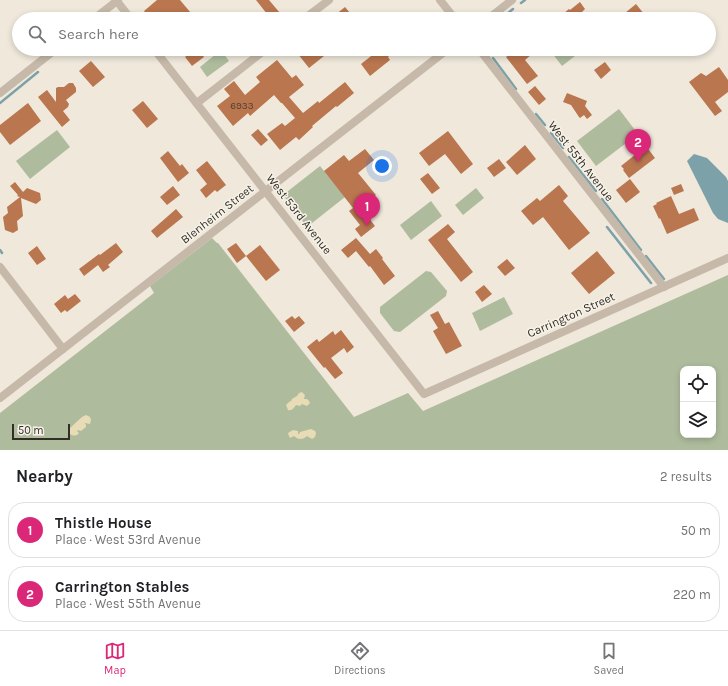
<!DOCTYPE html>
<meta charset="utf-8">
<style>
:root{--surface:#fff;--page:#f6f6f6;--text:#202124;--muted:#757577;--line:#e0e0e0;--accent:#db2777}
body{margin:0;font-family:Karla,sans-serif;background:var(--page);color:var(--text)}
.controls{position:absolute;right:12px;bottom:12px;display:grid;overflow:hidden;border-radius:8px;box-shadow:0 2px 6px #0003}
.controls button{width:36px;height:36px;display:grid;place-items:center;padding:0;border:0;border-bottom:1px solid var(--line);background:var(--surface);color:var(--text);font:20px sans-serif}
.scale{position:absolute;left:12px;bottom:10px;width:58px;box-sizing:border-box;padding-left:4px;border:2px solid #332d28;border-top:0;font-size:11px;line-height:14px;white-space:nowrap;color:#332d28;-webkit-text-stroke:3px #f7f2e7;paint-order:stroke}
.you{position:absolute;left:382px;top:166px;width:14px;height:14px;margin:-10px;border:3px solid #fff;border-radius:50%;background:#1a73e8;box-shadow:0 0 0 6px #1a73e833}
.badge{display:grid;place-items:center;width:26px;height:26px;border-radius:50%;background:var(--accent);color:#fff;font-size:13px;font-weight:700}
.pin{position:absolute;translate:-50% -33px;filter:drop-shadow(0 1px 2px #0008)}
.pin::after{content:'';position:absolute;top:21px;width:14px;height:12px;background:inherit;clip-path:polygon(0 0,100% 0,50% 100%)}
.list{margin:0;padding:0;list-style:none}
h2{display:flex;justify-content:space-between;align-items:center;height:52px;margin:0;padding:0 16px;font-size:17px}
h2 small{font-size:13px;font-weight:400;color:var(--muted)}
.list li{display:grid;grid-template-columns:26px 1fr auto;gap:12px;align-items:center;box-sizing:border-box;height:56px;margin:0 8px 8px;padding:0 8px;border:1px solid var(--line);border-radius:16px}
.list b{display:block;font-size:15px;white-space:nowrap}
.list p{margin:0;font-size:13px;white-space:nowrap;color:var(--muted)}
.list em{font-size:13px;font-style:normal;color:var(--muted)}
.icon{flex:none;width:22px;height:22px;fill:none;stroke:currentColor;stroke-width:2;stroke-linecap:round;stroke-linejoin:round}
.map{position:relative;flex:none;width:728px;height:450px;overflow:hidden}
.search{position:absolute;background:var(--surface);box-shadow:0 2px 6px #0003;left:12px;right:12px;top:12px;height:44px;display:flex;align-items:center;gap:10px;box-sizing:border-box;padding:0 14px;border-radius:22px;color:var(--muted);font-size:15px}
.sheet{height:180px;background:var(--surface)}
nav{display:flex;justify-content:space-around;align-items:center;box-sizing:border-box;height:56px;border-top:1px solid var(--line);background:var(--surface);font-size:11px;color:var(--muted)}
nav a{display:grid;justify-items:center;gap:2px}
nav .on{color:var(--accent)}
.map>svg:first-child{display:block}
.green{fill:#aebc9d;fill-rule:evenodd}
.sand{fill:#e7dcb5}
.water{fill:#7da1a9}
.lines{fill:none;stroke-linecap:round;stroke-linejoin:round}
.stream{stroke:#7da1a9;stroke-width:2.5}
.building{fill:#b9764f}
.minor{stroke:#c6b9a9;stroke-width:8}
.labels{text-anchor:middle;stroke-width:3;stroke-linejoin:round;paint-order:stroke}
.number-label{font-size:10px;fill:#543f32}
.street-label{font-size:12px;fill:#332d28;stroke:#f7f2e7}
</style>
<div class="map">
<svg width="728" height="450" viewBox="0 0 728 450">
<rect width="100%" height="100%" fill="#efe8db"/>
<g class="green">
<path d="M549,49h35l-22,17z"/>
<path d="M221,50l8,11 -22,16 -7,-10z"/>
<path d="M619,109l19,25 -42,32 -19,-25z"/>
<path d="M57,130l13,17 -40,32 -14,-18z"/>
<path d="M320,166l25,31 -38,30 -24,-32z"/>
<path d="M476,188l8,10 -21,17 -8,-10z"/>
<path d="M431,201l11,15 -31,24 -11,-15z"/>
<path d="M212,238l5,5h1l136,174 54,-24 15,18 305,-136v175h-728v-37l154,-120 -4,-7zM683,369h30v66h-30z"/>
<path d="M426,271l5,1 16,19 -1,5 -46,36 -6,-1 -14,-18v-6z"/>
<path d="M504,297l9,17 -33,17 -8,-18z"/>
</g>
<g class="sand">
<path d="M302,392l3,3 -1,4h3l2,2 1,2 -3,3 -5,-2 -2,2 -4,-1c-2,3 -4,6 -8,5l-2,-5 3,-3 2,-1 1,-2 5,-3 2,-3z"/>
<path d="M86,415l4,2 1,3 -1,4 -5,-1v1l1,1v2l-5,4 -3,-1 -1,1 2,2 -2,2c-4,1 -6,1 -8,-3v-3l13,-12z"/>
<path d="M311,429l4,2 1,2 -1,4 -3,2 -5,-3c-4,4 -9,4 -13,0l-4,2 -1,-2 -1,-3 5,-3 5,1v3h1l1,-2z"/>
</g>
<path class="water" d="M694,154l13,4 19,19 2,4v42l-10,-4 -5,-6 -26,-52z"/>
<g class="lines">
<g class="stream">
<path d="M521,3l4,-3"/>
<path d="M501,19l12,-10"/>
<path d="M486,49l4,5"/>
<path d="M493,58l23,31"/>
<path d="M0,103l38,-31"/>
<path d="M536,114l9,11"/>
<path d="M551,133l12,15"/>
<path d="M569,157l27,34"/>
<path d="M602,199l39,51"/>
<path d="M607,227l44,56"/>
<path d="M0,250l2,3"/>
<path d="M646,256l18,23"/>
</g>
</g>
<g class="building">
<path d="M157,0h23l16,19h-46l-6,-8z"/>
<path d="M256,0h13l16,19h-14z"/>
<path d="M580,2l5,7 -5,5 -2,-1 -8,6 -6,-6 5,-4 1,1z"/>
<path d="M636,4l12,15h-19l-4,-6z"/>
<path d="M345,7l10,12h-25z"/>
<path d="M195,49h3l6,8 -12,9 -7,-9z"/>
<path d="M294,49h24l6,7 -15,12z"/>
<path d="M380,49h17l-9,8 2,3 -20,16 -9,-12z"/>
<path d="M509,49h29l-13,11 13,16 -11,8 -21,-27 6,-4z"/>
<path d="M277,60l15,18 4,-3 8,10 -15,12 14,16 15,-12 1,2 26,-21 9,11 -17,14 -1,-1 -24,20 1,1 -14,13 -3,-3 -16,13 -13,-16 15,-11 3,3 10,-8 -13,-15h-1l-7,-8 -24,21 -2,-3 -15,13 -16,-20 13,-10 -6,-7 10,-8 11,14 15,-13 -4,-5z"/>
<path d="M91,61l14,16 -12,10 -14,-16z"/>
<path d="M605,62l6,8 -10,9 -7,-9z"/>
<path d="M719,67l9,13v12l-13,10 7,9 -7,5 -26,-34 12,-9 5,3z"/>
<path d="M69,83h4l3,5v4l-10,8 3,4 -1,3 -5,4 7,9 -8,7 -24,-30 9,-7 9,12v-14l2,-1h6z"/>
<path d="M535,86l11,13 -7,6 -11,-13z"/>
<path d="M567,93l20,8 -2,5 7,9 -5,4 -3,-4 -4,3 -1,-1 -8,-12 -8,-3z"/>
<path d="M143,101l15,18 -11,9 -15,-18z"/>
<path d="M28,103l13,18 -31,24 -10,-13v-7z"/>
<path d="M258,129l10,11 -7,6 -10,-11z"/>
<path d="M448,131l25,33 -12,10 -16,-20 -16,12 -10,-13z"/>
<path d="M525,145l11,14 -19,16 -11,-13z"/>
<path d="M646,146l9,12 -26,20 -6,-8 1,-1 -3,-3z"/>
<path d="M365,149l9,11 -16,13 18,22 -16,12 15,19 -14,11 -6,-8 5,-4 -11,-14 4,-3 -29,-37 20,-16 5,6z"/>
<path d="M168,151l12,15 2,-2 7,9 -11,9 -18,-24z"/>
<path d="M499,159l7,9 -12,9 -7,-9z"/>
<path d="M207,161l19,24 -9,7 -2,-2 -9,8 -6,-8 7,-6 -11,-14z"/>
<path d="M428,173l12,15 -8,6 -12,-15z"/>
<path d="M630,179l10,13 -14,11 -10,-13z"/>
<path d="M15,182l8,10 4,-4 13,5 1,7 -5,4 -15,-6 2,18 -6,5 1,9 -5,3 -8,-3 -2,-13 5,-4 -1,-6 13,-10 -3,-1 1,-1 -8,-9z"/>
<path d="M681,184l3,7 -10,4 -3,-7z"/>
<path d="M559,185l9,11 -5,5 27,32 -21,17 -26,-33 -10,8 -12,-14 16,-13 3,3z"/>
<path d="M173,186l7,9 -13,10 -7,-8z"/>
<path d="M671,196l8,18 15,-6 5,12 -32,14 -7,-16 -1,1 -6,-13 4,-2 -1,-1z"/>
<path d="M176,209l7,8 -26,21 -6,-7z"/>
<path d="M448,224l7,8 -8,7 26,33 -12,10 -33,-42z"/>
<path d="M356,238l14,16 6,-5 7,9 -1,1 13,17 -11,9 -14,-19 -1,1 -13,-16 -8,7 -7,-8z"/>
<path d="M116,243l7,9 -15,13 2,2 -7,5 -5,-7 -14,11 -5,-7 20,-15 1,1z"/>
<path d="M236,243l10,13 -9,7 -10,-14z"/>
<path d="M260,245l20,25 -14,11 -20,-25z"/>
<path d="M37,246l9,13 -9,6 -9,-12z"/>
<path d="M597,251l18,22 -26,21 -18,-21z"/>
<path d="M507,259l8,9 -10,8 -8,-9z"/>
<path d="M484,285l8,9 -10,8 -7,-10z"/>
<path d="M75,294l6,7 -14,11 -2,-2 -4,3 -7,-9 11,-9 3,4z"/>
<path d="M438,311l7,13 4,-2 13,24 -16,8 -13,-23 5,-3 -8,-13z"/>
<path d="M292,316l3,3 4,-3 6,7 -11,9 -9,-11z"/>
<path d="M341,330l13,17 -7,6 -3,-5 -13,10 12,15 -8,6 -10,-12 -1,1 -17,-21 10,-8 2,3 14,-11 2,4z"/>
</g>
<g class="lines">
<g class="minor">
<path d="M116,0l15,19"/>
<path d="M440,0l15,19"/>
<path d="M94,19l24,-19"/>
<path d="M304,19l25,-19"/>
<path d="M488,19l24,-19"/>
<path d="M154,49l270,345 304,-136"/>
<path d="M479,49l185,238"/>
<path d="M0,93l56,-44"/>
<path d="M197,103l69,-54"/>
<path d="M0,267l63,82"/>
<path d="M0,398l448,-349"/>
</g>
</g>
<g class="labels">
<g class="number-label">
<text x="242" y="109">6933</text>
</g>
<g class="street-label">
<text transform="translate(581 161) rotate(52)" y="4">West 55th Avenue</text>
<text transform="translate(217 214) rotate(-38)" y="4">Blenheim Street</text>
<text transform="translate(299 214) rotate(52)" y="4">West 53rd Avenue</text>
<text transform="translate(571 315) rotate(-24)" y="4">Carrington Street</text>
</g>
</g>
</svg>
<div class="controls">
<button><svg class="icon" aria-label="locate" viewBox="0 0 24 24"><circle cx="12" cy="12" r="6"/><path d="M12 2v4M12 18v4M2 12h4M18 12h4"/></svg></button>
<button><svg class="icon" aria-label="layers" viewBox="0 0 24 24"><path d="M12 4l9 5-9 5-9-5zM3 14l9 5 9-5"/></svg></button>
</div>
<div class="scale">50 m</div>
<div class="you"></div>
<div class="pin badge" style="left:367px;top:226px">1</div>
<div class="pin badge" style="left:638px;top:162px">2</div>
<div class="search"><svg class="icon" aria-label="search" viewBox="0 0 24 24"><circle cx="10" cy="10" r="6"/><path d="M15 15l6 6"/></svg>Search here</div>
</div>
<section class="sheet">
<h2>Nearby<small>2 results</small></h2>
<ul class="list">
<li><span class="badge">1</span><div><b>Thistle House</b><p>Place · West 53rd Avenue</p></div><em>50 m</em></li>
<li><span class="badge">2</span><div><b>Carrington Stables</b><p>Place · West 55th Avenue</p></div><em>220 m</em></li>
</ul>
</section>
<nav>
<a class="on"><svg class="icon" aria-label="map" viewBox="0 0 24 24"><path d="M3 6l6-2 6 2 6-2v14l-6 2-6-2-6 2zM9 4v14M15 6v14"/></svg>Map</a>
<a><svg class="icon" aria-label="directions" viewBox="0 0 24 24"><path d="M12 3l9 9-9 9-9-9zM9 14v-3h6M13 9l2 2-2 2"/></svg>Directions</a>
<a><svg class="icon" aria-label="saved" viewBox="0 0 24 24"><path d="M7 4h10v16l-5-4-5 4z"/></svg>Saved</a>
</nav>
